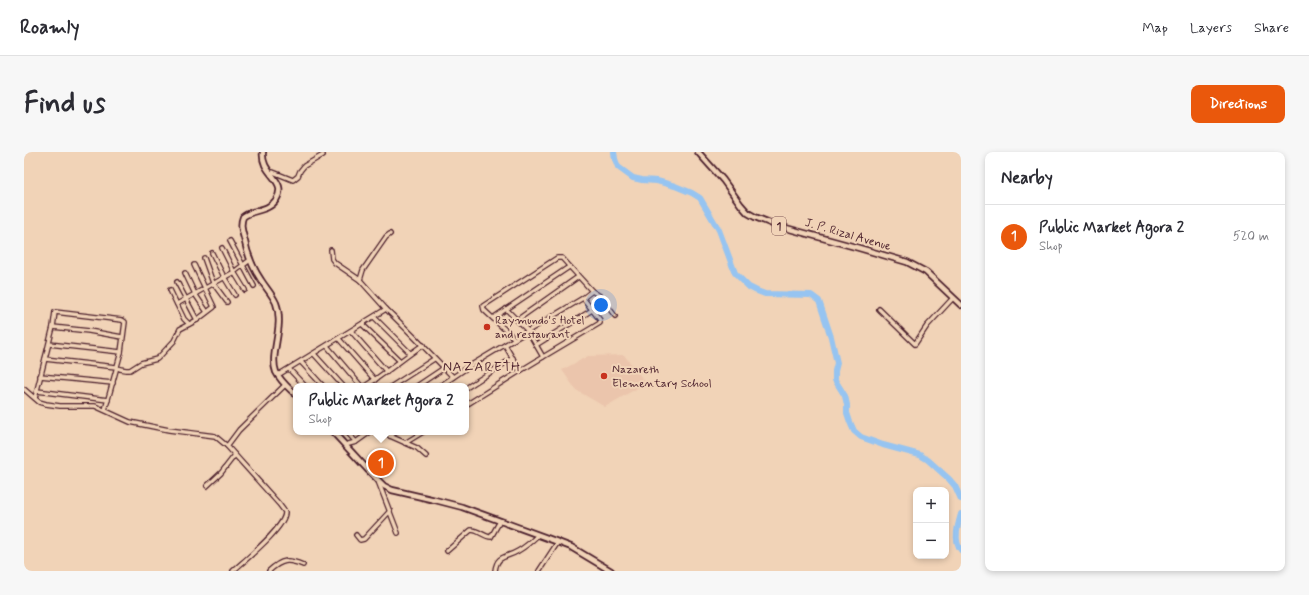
<!DOCTYPE html>
<meta charset="utf-8">
<style>
:root{--surface:#fff;--page:#f7f7f7;--text:#2b2b33;--muted:#7c7c81;--line:#e1e1e2;--accent:#ea580c}
body{margin:0;font-family:Mynerve,sans-serif;background:var(--page);color:var(--text)}
.controls{position:absolute;right:12px;bottom:12px;display:grid;overflow:hidden;border-radius:8px;box-shadow:0 2px 6px #0003}
.controls button{width:36px;height:36px;display:grid;place-items:center;padding:0;border:0;border-bottom:1px solid var(--line);background:var(--surface);color:var(--text);font:20px sans-serif}
.you{position:absolute;left:577px;top:153px;width:14px;height:14px;margin:-10px;border:3px solid #fff;border-radius:50%;background:#1a73e8;box-shadow:0 0 0 6px #1a73e833}
.badge{display:grid;place-items:center;width:26px;height:26px;border-radius:50%;background:var(--accent);color:#fff;font-size:13px;font-weight:700}
.pin{position:absolute;translate:-50% -50%;border:2px solid #fff;box-shadow:0 1px 4px #0006}
.popup{position:absolute;left:269px;top:231px;width:176px;height:52px;box-sizing:border-box;display:grid;place-content:center;border-radius:8px;background:var(--surface);filter:drop-shadow(0 1px 3px #0005);font-size:13px;white-space:nowrap;color:var(--muted)}
.popup b{font-size:15px;color:var(--text)}
.popup::after{content:'';position:absolute;left:50%;top:100%;margin-left:-8px;border:8px solid transparent;border-top-color:var(--surface)}
.list{margin:0;padding:0;list-style:none}
h2{display:flex;justify-content:space-between;align-items:center;height:52px;margin:0;padding:0 16px;font-size:17px}
h2 small{font-size:13px;font-weight:400;color:var(--muted)}
.list li{display:grid;grid-template-columns:26px 1fr auto;gap:12px;align-items:center;box-sizing:border-box;height:64px;padding:0 16px;border-top:1px solid var(--line)}
.list b{display:block;font-size:15px;white-space:nowrap}
.list p{margin:0;font-size:13px;white-space:nowrap;color:var(--muted)}
.list em{font-size:13px;font-style:normal;color:var(--muted)}
.map{position:relative;flex:none;width:937px;height:419px;overflow:hidden;border-radius:8px}
header{display:flex;align-items:center;gap:24px;box-sizing:border-box;height:56px;padding:0 20px;background:var(--surface);border-bottom:1px solid var(--line)}
header strong{font-size:19px}
nav{display:flex;gap:22px;margin-inline-start:auto;font-size:14px}
.intro{display:flex;align-items:center;justify-content:space-between;box-sizing:border-box;height:96px;padding:0 24px}
h1{margin:0;font-size:28px}
.button{padding:10px 18px;border-radius:8px;background:var(--accent);color:#fff;font-size:14px;font-weight:700}
main{display:flex;gap:24px;padding:0 24px}
aside{flex:1;background:var(--surface);border-radius:8px;box-shadow:0 2px 6px #0003}
.map>svg:first-child{display:block}
.built{fill:#ebc5ac}
.lines{fill:none;stroke-linecap:round;stroke-linejoin:round}
.river{stroke:#96c4f1;stroke-width:6}
.minor-casing{stroke:#4a1f2b;stroke-width:6}
.major-casing{stroke:#4a1f2b;stroke-width:8}
.minor{stroke:#f1d3b7;stroke-width:3.5}
.major{stroke:#f1d3b7;stroke-width:4.5}
.poi-dot{fill:#c8321e;stroke:#f1d3b7;stroke-width:1.5}
.labels{text-anchor:middle;stroke-width:4;stroke-linejoin:round;paint-order:stroke}
.shield{fill:#f1d3b7;stroke:#7c5555;stroke-width:1}
.shield-label{font-size:11px;font-weight:bold;fill:#4a1f2b}
.street-label{font-size:12px;fill:#4a1f2b;stroke:#f1d3b7}
.poi-label{font-size:12px;fill:#4a1f2b;stroke:#f1d3b7;text-anchor:start}
.quarter-label{font-size:14px;letter-spacing:1px;fill:#4a1f2b;stroke:#f1d3b7}
</style>
<header>
<strong>Roamly</strong>
<nav><a>Map</a><a>Layers</a><a>Share</a></nav>
</header>
<div class="intro"><h1>Find us</h1><a class="button">Directions</a></div>
<main>
<div class="map">
<svg width="937" height="419" viewBox="0 0 937 419">
<rect width="100%" height="100%" fill="#f1d3b7"/>
<filter id="ink" filterUnits="userSpaceOnUse"><feTurbulence type="fractalNoise" baseFrequency=".025" numOctaves="2"/><feDisplacementMap in="SourceGraphic" scale="8" xChannelSelector="R" yChannelSelector="G"/><feConvolveMatrix kernelMatrix="1 2 1 2 8 2 1 2 1" color-interpolation-filters="sRGB"/></filter>
<g filter="url(#ink)">
<path class="built" d="M600,203l22,28 -41,24 -29,-17 -14,-20 26,-14z"/>
<g class="lines">
<g class="river">
<path d="M590,0l1,7 3,8 15,11 9,2 15,1 18,5 17,7 8,5 19,32 16,43 14,14 8,4 8,3 46,1 8,6 12,36 6,26 -2,8v9l10,16 2,9v8l3,9 4,9 7,6 22,8 37,10 8,5 21,19 6,7 6,13"/>
<path d="M937,362c-3,10 -8,27 0,36"/>
</g>
<defs>
<g id="minor">
<path d="M247,23l2,-3 20,8 5,-4 2,-5 4,-5 19,-11"/>
<path d="M206,89l24,45"/>
<path d="M198,96l12,24 11,18"/>
<path d="M307,98l1,9 3,4 25,17"/>
<path d="M188,101l12,24 11,18"/>
<path d="M180,106l9,25 14,19"/>
<path d="M161,121l10,21 12,18"/>
<path d="M153,130l20,38"/>
<path d="M146,138l14,29 5,5"/>
<path d="M568,139l8,5 15,20"/>
<path d="M153,152l57,-32 16,-12"/>
<path d="M362,157l-26,-29 3,-10 23,-33 4,-3"/>
<path d="M482,157l22,22 15,26 -23,14"/>
<path d="M855,157l36,35 12,-18 26,-28"/>
<path d="M350,165l36,36"/>
<path d="M469,166l76,-51"/>
<path d="M493,168l61,-43"/>
<path d="M338,172l38,37"/>
<path d="M29,175l36,4 33,6"/>
<path d="M327,179l36,41"/>
<path d="M315,187l36,41"/>
<path d="M25,192l72,8"/>
<path d="M512,193l56,-35"/>
<path d="M303,194l34,40"/>
<path d="M290,202l29,32"/>
<path d="M519,205l57,-34v-3l-17,-22"/>
<path d="M21,207l71,8 4,2 6,1h4l11,-7 16,-4 3,-3 14,-15 6,-12 17,-9 17,-13 -20,-42"/>
<path d="M277,210l22,24"/>
<path d="M265,217l16,17"/>
<path d="M254,223l108,-66c23,22 45,45 67,68"/>
<path d="M16,224l73,7"/>
<path d="M341,234c20,-12 38,-28 58,-41"/>
<path d="M368,234l42,-27"/>
<path d="M393,234l27,-18"/>
<path d="M416,234l28,-19 115,-69 9,-7 -30,-33h-5l-74,48 1,4 31,29"/>
<path d="M442,236l47,-30"/>
<path d="M0,237l15,13 7,2 14,2h35l35,16 39,8 46,6 12,10 12,-16 46,-45"/>
<path d="M13,239l71,9"/>
<path d="M11,246l18,-71 2,-15 67,8 3,2 -4,30 -16,58"/>
<path d="M442,253l54,-34 -15,-26"/>
<path d="M323,280l9,10"/>
<path d="M363,280l3,4 27,12 9,8"/>
<path d="M366,284l6,-4"/>
<path d="M381,291l18,-11"/>
<path d="M321,293l11,-3 14,-10"/>
<path d="M203,294l52,58 6,8c1,15 -40,48 -52,59"/>
<path d="M354,329l20,52"/>
<path d="M183,334l14,-13 14,-18"/>
<path d="M332,383l4,5 4,-1 26,-28"/>
<path d="M423,399l24,-21c8,0 13,7 20,7l9,-16"/>
<path d="M245,419c13,-12 19,-12 34,-6"/>
<path d="M471,419c2,-17 12,-13 23,-20 7,-4 14,-10 20,-16"/>
<path d="M515,419l19,-29"/>
</g>
<g id="major">
<path d="M239,0c-3,22 26,28 13,48 -8,12 -24,9 -33,17 -3,7 -1,14 1,21 3,15 8,29 17,42 5,8 11,14 15,23 9,24 -7,51 0,69 5,10 13,16 20,23"/>
<path d="M674,0l25,28 18,25 7,8 7,4 20,8 84,23 48,14 19,10 35,33"/>
<path d="M309,280l36,39 15,15 8,4 43,10 27,7 96,35 13,5 40,24"/>
</g>
</defs>
<use href="#minor" class="minor-casing"/>
<use href="#major" class="major-casing"/>
<use href="#minor" class="minor"/>
<use href="#major" class="major"/>
</g>
</g>
<g class="poi-dot">
<circle cx="463" cy="175" r="4"/>
<circle cx="580" cy="224" r="4"/>
</g>
<g class="labels">
<rect class="shield" x="748" y="65" width="14" height="18" rx="3"/>
<g class="shield-label">
<text x="755" y="78">1</text>
</g>
<g class="street-label">
<text transform="translate(824 82) rotate(16)" y="4">J. P. Rizal Avenue</text>
</g>
<g class="poi-label">
<text x="471" y="172">Raymundo's Hotel<tspan x="471" dy="14">and restaurant</tspan></text>
<text x="588" y="221">Nazareth<tspan x="588" dy="14">Elementary School</tspan></text>
</g>
<g class="quarter-label">
<text x="458" y="219">NAZARETH</text>
</g>
</g>
</svg>
<div class="controls">
<button>+</button>
<button>−</button>
</div>
<div class="you"></div>
<div class="pin badge" style="left:357px;top:311px">1</div>
<div class="popup"><b>Public Market Agora 2</b>Shop</div>
</div>
<aside>
<h2>Nearby<small></small></h2>
<ul class="list">
<li><span class="badge">1</span><div><b>Public Market Agora 2</b><p>Shop</p></div><em>520 m</em></li>
</ul>
</aside>
</main>
